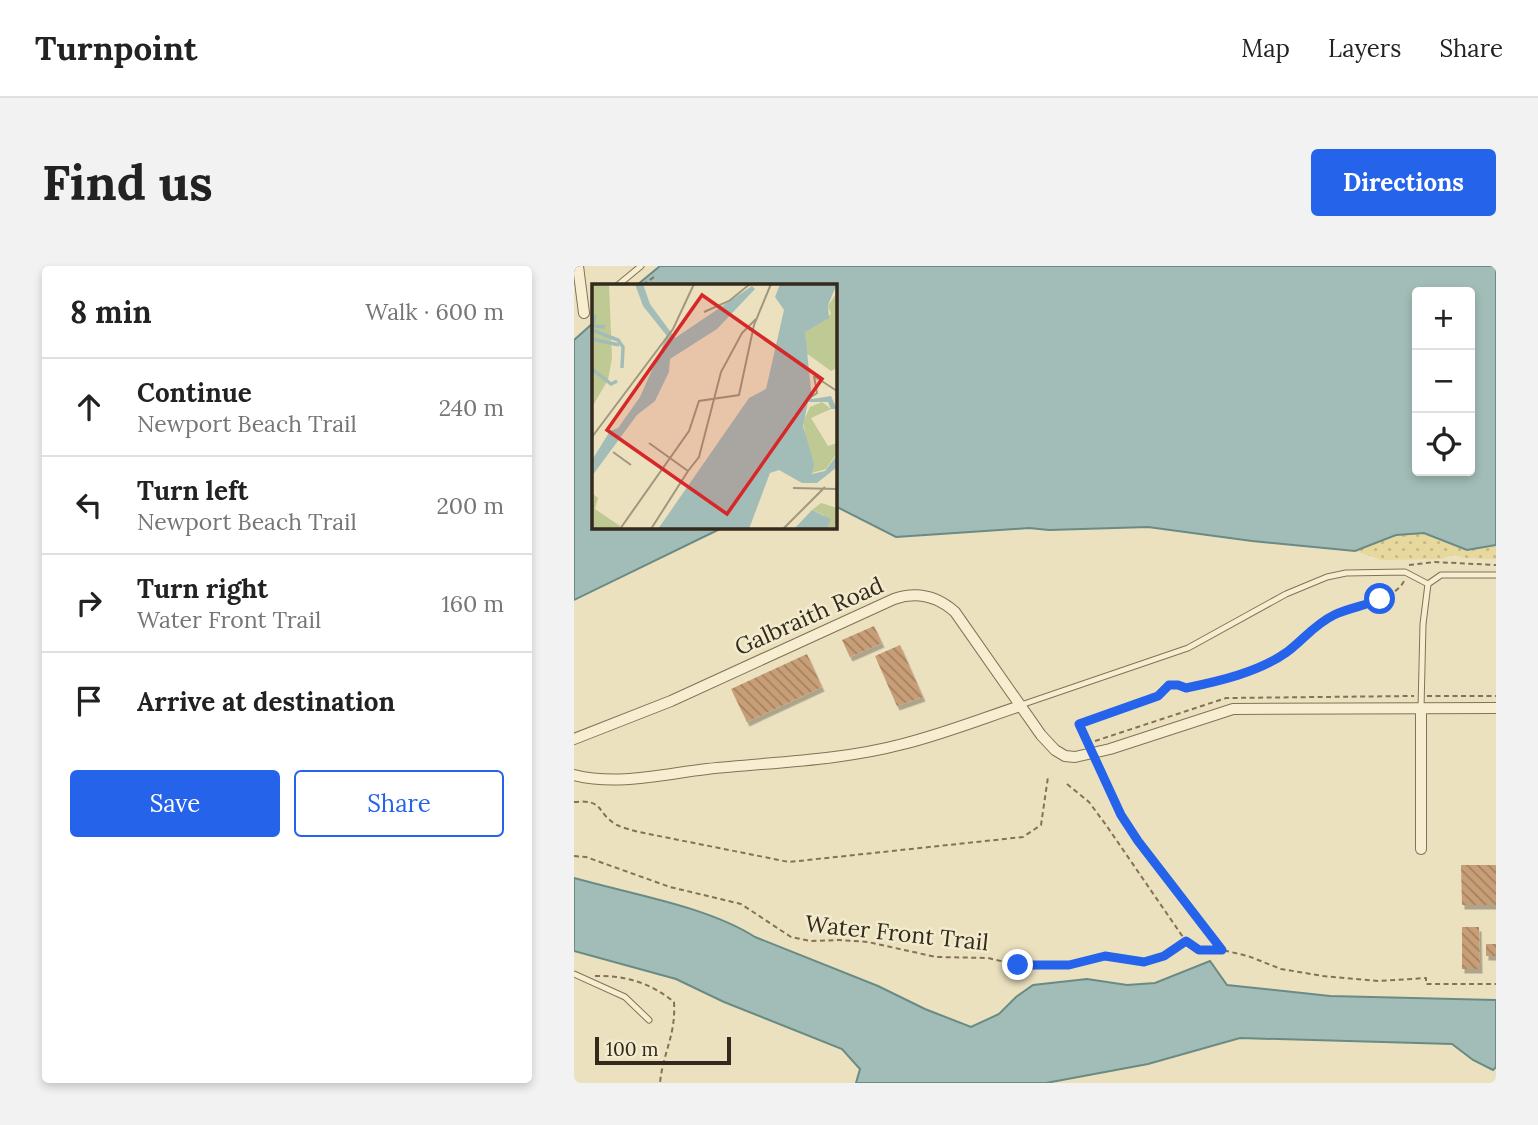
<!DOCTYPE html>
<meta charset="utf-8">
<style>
:root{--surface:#fff;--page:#f2f2f2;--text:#222;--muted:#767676;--line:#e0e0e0;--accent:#2563eb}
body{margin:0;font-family:Lora,serif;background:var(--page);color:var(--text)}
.controls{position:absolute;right:21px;top:21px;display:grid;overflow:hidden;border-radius:7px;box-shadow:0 4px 10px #0003}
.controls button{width:63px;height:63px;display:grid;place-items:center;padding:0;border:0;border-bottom:2px solid var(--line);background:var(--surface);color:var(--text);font:35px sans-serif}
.scale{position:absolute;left:21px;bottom:18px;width:136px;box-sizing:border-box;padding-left:7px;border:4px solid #33291c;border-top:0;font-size:19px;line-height:24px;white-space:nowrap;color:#33291c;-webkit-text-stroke:5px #f3ebce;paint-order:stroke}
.stop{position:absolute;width:21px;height:21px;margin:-16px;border:5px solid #2563eb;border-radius:50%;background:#fff}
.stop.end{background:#2563eb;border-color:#fff;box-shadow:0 2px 7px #0008}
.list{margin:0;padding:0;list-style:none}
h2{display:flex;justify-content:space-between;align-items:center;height:91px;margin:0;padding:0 28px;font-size:30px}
h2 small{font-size:23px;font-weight:400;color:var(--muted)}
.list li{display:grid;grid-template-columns:46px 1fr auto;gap:21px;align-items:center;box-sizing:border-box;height:98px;padding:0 28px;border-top:2px solid var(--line)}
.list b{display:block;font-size:26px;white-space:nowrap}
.list p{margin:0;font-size:23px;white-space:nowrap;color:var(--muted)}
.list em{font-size:23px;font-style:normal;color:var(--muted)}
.actions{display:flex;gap:14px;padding:21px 28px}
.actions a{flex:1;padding:16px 0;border:2px solid var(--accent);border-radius:7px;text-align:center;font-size:24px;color:var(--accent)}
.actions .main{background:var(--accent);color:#fff}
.icon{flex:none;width:38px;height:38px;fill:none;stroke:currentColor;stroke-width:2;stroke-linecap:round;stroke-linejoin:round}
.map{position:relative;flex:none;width:922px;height:817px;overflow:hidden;border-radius:7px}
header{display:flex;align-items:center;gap:42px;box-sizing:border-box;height:98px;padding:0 35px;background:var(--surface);border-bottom:2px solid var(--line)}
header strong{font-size:33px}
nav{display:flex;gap:38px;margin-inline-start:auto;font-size:24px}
.intro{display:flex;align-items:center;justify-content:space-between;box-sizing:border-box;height:168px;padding:0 42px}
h1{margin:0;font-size:49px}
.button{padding:18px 32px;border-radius:7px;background:var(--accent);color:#fff;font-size:24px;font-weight:700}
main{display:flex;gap:42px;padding:0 42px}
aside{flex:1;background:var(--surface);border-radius:7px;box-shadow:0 4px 10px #0003}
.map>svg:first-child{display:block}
.sand{fill:url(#sand-dots)}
.water{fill:#a2bdb7;stroke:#6a8b85;stroke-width:2;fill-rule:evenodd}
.building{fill:url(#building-back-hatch);filter:url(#shadow)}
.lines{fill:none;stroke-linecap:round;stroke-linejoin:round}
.lane-casing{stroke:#837258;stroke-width:7}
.street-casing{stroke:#837258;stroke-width:12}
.path{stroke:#837258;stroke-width:2;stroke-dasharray:5 3.5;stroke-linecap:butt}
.lane{stroke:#f7eed2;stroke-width:5}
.street{stroke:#f7eed2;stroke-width:10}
.route{stroke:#2563eb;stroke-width:9}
.labels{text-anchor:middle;stroke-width:5;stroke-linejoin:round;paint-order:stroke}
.street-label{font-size:23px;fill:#33291c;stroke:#f3ebce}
.inset-river{fill:none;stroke:#a2bdb7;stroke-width:3.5}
.inset-road{fill:none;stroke:#a1977e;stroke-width:2}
.view{fill:#d62828;fill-opacity:0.15;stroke:#d62828;stroke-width:3.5}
.inset-edge{fill:none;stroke:#33291c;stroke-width:3.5}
</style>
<header>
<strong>Turnpoint</strong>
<nav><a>Map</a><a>Layers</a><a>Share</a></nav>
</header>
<div class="intro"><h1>Find us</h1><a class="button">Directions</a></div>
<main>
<aside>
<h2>8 min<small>Walk · 600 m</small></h2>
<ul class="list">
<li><svg class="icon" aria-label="ahead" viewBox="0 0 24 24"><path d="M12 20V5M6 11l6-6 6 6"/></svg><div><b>Continue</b><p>Newport Beach Trail</p></div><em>240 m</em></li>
<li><svg class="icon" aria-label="left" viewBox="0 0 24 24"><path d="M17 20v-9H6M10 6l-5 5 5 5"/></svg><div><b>Turn left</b><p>Newport Beach Trail</p></div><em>200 m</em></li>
<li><svg class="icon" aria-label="right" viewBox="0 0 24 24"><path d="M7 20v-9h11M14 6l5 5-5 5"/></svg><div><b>Turn right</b><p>Water Front Trail</p></div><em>160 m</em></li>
<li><svg class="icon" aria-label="arrive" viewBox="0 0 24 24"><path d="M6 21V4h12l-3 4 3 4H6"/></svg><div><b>Arrive at destination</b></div></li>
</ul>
<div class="actions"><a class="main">Save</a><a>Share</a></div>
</aside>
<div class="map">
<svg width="922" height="817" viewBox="0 0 922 817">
<defs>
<pattern id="sand-dots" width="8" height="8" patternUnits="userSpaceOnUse" patternTransform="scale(1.75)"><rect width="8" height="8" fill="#e7d89d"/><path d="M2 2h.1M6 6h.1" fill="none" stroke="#c7b987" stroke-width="1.8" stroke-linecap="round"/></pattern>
<pattern id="building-back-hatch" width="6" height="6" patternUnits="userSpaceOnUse" patternTransform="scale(1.75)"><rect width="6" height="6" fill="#c89e77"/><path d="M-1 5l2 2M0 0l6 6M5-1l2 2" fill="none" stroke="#a38161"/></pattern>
<filter id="shadow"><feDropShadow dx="2.5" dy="4.5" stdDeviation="0" flood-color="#0004"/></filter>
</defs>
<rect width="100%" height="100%" fill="#ebe1bf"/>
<path class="sand" d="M922,238v55l-32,-1 -10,-3 -13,4 -59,1 -27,-9 -103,-10z"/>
<g class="water">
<path d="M86,0h836v279l-29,5 -43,-17 -28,2 -41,16 -103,-10 -104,-14 -99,3 -20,-2 -133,9 -61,-31v-221h-198zM843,26h53v179h-53z"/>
<path d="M19,57v204h131l-150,73v-260z"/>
<path d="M0,612c56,16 132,28 181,59l123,49 47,23 46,18 28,-13 17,-17 17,-12 54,-6 40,6 28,-2 55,-22 17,24 103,11 166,4v67l-3,3 -20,-10 -21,-16 -212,-6 -92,26 -102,19h-190l4,-14 -18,-20 -118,-47 -48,-23 -102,-28z"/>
</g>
<g class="building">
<path d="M300,360l8,17 -32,14 -8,-17z"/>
<path d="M326,379l23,52 -26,9 -22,-50z"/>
<path d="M233,388l15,33 -75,35 -16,-33z"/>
<path d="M887,599h35v40h-34z"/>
<path d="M888,661h17l1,42h-18z"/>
<rect x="912" y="678" width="10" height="12"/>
</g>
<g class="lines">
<defs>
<g id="lane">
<path d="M44,19l23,-19"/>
<path d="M447,439l167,-57 98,-54 41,-17 19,-4 59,-1 23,12"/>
<path d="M847,442l2,-84 5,-40 13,-9h55"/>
<path d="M0,708l51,23 24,23"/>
</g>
<g id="street">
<path d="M4,0l6,47"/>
<path d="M0,473l97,-38 223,-102c23,-8 43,-3 61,13l86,123 14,15 10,6 10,1 35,-8 123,-40 263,-1"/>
<path d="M0,509c44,11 89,-1 133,-6 65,-7 132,-8 196,-25 40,-10 78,-25 117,-38"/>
<path d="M847,583v-141"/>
</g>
</defs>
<use href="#lane" class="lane-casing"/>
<use href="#street" class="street-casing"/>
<g class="path">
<path d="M69,19l11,-8"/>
<path d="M835,299l26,-3 61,3"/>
<path d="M853,430h69"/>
<path d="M521,475l131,-43 188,-2"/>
<path d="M515,479l-10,-21 79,-28 11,-11h9l9,3c33,-7 72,-16 101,-36 16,-12 28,-29 46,-37 20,-9 62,-14 71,-36"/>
<path d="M523,497l24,52 17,26 84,108"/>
<path d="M493,518l22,18 17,23 79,115"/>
<path d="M0,536c32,-3 21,11 43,23 6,3 14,5 22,7l150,30 234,-25 18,-12 7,-48"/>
<path d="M0,590l12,1 84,30 71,17 50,33 20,4 29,-1 28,2 68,15 52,1 30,7 37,1 27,-3 23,-7 45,5 14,-5 22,-15 13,9h23l26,6 33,13 42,7 56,5 47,-3v6h70"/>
<path d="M21,710c30,-1 56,7 79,26 2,34 -11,50 -14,81"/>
</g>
<use href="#lane" class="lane"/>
<use href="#street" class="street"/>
</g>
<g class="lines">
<path class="route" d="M444,699h51l36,-9 39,6 20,-6 22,-15 13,9h23l-84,-109 -17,-26 -42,-91 79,-28 11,-11h9l8,3c34,-7 73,-16 101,-36 16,-12 28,-28 47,-37 14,-7 31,-9 46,-16"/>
</g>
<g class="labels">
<g class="street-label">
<text transform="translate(235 350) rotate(-24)" y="8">Galbraith Road</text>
<text transform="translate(323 667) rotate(6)" y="8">Water Front Trail</text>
</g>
</g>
<g transform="translate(18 18)">
<rect width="245" height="245" fill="#ebe1bf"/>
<path d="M0,0h17l3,74 -4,22 -16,27zM0,209l6,5 -3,11 25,17 -2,3h-26z" fill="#bfc994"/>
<path d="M245,8v76l-6,3 -25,-18 -1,-22 26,-17 -3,-8zM230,118l9,7 -20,9 17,28 9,-3v10l-11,16 -14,4 -9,-51 7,-15z" fill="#bfc994"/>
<path d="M229,219l16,5 -2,21h-8l-3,-14 -12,-5z" fill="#bfc994"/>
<path d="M43,0h8l7,20 25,34 77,-52 3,3 -38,40 -47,30 -1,13 -14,29 -18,14 -45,61v-16l18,-29 8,-3 22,-31 27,-61 -24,-30zM188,0h57l-9,21 1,13 -24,14 7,67 19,-3 6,13h-6l-3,-7h-20l-5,24 11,38 -2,10 13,-3 12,-16v12l-20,16h-15l-23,-13 -9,3 -21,56h-91l91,-131 17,-9 18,-79 -9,-13zM220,226l19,9 -4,10h-33z" fill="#a2bdb7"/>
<path class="inset-river" d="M3,31l-2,11 12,1M0,46l26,10 5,7 -1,21M0,55l27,6M0,85l19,15 6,-3"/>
<path class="inset-road" d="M112,28l25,-11 21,-17M222,92l23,15M219,113l6,-4 -3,-17M0,153l81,-108 21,-45M57,159l39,28 -37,58M21,168l18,13M96,187l11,-14 22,-85 21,-39 14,-14M201,204l44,1M28,245l69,-98 10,-30 40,-6 15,-70 17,-41M191,245l42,-42"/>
<path class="view" d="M110,11l120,84 -95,135 -120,-84z"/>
<rect width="245" height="245" class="inset-edge"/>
</g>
</svg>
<div class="controls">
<button>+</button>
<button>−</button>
<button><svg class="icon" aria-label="locate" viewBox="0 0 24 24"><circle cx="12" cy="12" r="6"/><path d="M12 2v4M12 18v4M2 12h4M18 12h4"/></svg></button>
</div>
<div class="scale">100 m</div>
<div class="stop" style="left:806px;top:333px"></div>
<div class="stop end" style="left:444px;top:699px"></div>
</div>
</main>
